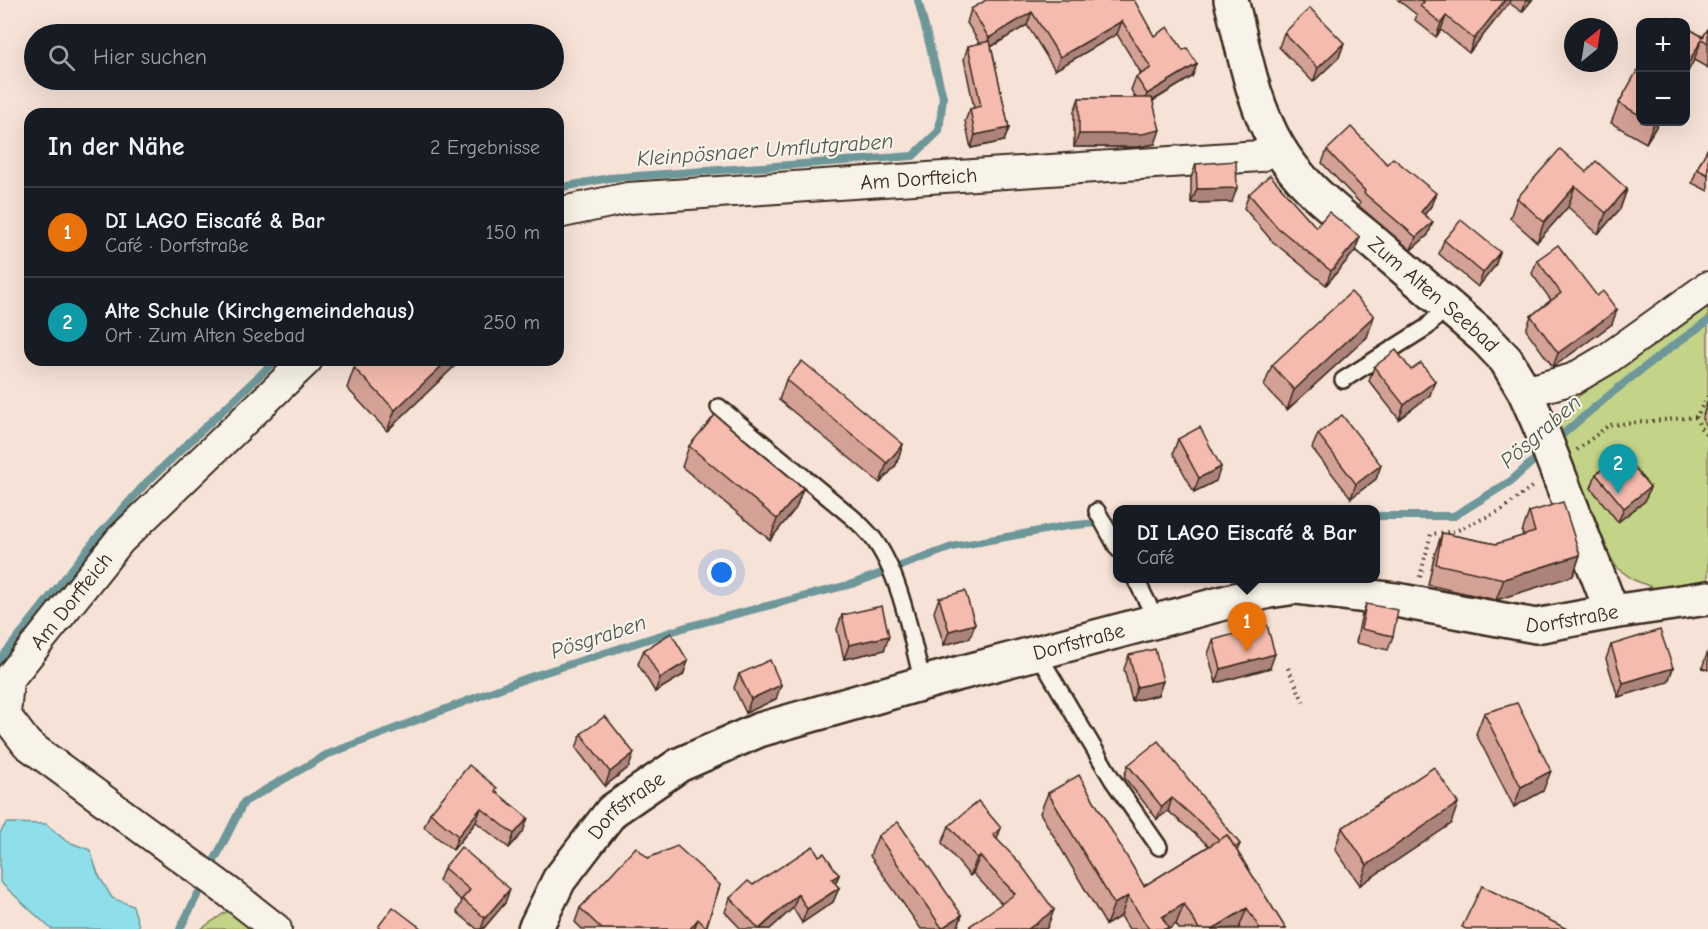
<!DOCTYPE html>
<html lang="de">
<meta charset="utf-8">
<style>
:root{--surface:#171b24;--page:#20242c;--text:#f1f3f6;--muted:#9ea1a6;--line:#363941;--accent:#d1495b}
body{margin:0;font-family:"Comic Neue",sans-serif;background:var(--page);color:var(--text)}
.controls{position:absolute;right:18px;top:18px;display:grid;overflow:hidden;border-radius:12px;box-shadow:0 6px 24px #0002}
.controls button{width:54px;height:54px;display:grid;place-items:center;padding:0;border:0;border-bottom:2px solid var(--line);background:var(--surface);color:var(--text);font:30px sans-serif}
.compass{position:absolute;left:1564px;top:18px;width:54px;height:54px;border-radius:50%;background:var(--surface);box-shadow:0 6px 24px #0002;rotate:30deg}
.you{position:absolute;left:722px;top:573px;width:21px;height:21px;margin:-15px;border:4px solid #fff;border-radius:50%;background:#1a73e8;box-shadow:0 0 0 9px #1a73e833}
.badge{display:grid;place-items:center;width:39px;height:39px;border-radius:50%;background:var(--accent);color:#fff;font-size:20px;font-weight:700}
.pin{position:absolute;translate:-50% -50px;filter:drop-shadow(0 2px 3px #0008)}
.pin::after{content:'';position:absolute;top:32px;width:21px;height:18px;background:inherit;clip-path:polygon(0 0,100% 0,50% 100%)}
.popup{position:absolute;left:1113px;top:505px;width:267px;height:78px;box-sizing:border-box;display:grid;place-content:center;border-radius:12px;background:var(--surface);filter:drop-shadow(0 2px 4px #0005);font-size:20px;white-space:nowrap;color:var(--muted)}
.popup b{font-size:22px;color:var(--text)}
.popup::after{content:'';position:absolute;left:50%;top:100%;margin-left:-12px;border:12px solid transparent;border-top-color:var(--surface)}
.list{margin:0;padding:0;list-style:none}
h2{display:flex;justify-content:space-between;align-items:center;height:78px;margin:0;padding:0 24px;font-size:26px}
h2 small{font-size:20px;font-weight:400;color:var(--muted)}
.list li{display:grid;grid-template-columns:39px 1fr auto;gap:18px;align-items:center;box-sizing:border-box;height:90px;padding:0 24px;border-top:2px solid var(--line)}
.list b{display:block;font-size:22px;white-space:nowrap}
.list p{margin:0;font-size:20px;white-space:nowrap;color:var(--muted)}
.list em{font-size:20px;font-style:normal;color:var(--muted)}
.icon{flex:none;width:33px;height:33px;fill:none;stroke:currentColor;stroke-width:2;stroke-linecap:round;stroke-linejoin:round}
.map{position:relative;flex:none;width:1708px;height:929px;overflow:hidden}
.search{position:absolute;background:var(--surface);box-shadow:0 6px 24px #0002;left:24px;top:24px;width:540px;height:66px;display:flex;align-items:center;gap:15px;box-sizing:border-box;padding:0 21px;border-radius:33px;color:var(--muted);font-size:22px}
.panel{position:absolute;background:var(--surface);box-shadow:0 6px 24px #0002;left:24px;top:108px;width:540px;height:258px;border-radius:18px}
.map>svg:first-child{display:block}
.green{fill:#c3d388;stroke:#7f7e53;stroke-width:1.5}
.water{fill:#8fdfeb;stroke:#6d9799;stroke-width:1.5}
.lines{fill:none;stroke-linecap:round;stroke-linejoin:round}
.stream{stroke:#6d9799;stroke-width:8}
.service-casing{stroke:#3b2a1e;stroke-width:20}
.minor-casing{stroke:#3b2a1e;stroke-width:34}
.tertiary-casing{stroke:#3b2a1e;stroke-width:38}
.path{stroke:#3b2a1e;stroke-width:4;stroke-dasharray:1.5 4.5;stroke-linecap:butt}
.service{stroke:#f7f3e8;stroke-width:15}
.minor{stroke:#f7f3e8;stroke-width:30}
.tertiary{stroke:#f7f3e8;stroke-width:33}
.tertiary-bridge-casing{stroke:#3b2a1e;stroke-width:38;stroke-linecap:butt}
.tertiary-bridge{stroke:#f7f3e8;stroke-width:33}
.wall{fill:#d3a196;stroke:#3b2a1e;stroke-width:1.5}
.shaded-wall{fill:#ac837a;stroke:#3b2a1e;stroke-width:1.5}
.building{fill:#f5bbaf;stroke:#3b2a1e;stroke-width:1.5}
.labels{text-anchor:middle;stroke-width:4.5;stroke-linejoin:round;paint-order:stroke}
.street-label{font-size:21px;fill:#3b2a1e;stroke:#f7f3e8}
.water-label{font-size:22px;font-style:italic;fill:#505751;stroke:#f7f3e8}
</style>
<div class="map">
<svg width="1708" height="929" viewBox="0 0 1708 929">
<rect width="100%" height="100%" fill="#f6e2d7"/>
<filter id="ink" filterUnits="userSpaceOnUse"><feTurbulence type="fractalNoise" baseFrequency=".0167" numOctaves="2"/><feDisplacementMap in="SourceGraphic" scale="12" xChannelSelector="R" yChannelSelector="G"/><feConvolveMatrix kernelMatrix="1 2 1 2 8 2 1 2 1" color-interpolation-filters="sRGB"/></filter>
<g filter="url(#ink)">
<g class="green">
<path d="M1708,303v280l-49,7 -25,-10 -17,-12 -12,-20 -55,-131z"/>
<path d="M232,908l26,21h-57z"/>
</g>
<path class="water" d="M6,823l40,1 20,17 24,9 8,24 14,24 21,8 6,20 -2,3h-86l-51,-47v-49z"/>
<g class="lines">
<g class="stream">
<path d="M558,188l51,-10 304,-22 26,-25 4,-34 -25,-97"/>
<path d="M1554,442c49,-43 100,-84 154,-121"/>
<path d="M1376,516h78l57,-35 32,-29"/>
<path d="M0,660l95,-120 51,-57 130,-123"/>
<path d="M209,871l35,-69 82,-47 201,-77 159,-51 166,-43 100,-37 114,-21 52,-5"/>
<path d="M180,929l24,-47"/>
</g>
<defs>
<g id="service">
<path d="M1343,380l84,-53 21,-22"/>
<path d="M719,407l133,110c7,6 14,13 20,20 29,37 39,101 51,146"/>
<path d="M1097,511l21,38"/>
<path d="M1135,578l22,43"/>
<path d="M1037,652l75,127 47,68"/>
</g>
<g id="minor">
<path id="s1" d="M558,213l70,-15 632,-42 18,-9"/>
<path d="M1525,392l48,-13 34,-20 101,-72"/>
<path id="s2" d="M276,929l-42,-33 -207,-152 -22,-29 3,-35 112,-140 187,-180"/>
</g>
<g id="tertiary">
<path id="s3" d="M1231,0c13,49 21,103 47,147 22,38 59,65 93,93 38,33 76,65 114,98l21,22 19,32 15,34"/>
<path d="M1562,483l50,129"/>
<path id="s4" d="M535,929l24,-49 53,-69 67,-46 80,-35 175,-50 335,-89 27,-4 100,13 140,26 76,-14 96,-14"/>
</g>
</defs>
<use href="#service" class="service-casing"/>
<use href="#minor" class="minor-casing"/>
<use href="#tertiary" class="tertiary-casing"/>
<g class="path">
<path d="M1708,396l-12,21 4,10 8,9"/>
<path d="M1577,450l32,-25 87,-8"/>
<path d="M1420,577l11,-43 25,-3 46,-21 32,-25"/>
<path d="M1288,668l16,35"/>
</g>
<use href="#service" class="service"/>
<use href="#minor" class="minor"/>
<use href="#tertiary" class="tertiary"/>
<defs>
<path id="tertiary-bridge" d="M1540,426l22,57"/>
</defs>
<use href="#tertiary-bridge" class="tertiary-bridge-casing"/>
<use href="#tertiary-bridge" class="tertiary-bridge"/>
</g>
<g class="wall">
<path d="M1134,0l20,36 29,14 14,14 -5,13 -39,24 2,43 -18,3h-63v-35l5,-14h57l-5,-8 5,-13 5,-4 -24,-39 -62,36 -28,-45 -36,22 18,81 -5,13 -33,7 -6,-27 5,-12 4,-1 -10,-49 4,-13 12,-2 -13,-21 4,-14z"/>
<path d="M1398,0h134l-10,12 -13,-9 -40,50 -28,-23 -5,7 -21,-17 2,-5z"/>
<path d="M1686,27l17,10 5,-8v39l-14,-8 -8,15z"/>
<path d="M1284,33l60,10 -5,14 -26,25 -34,-35z"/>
<path d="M1641,64v58h18l-13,21 -35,-20 8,-20z"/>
<path d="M1708,148v43l-16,-8 5,-14z"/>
<path d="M1327,150l60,14 44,42 -7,9 4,20 -17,15 -52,-44 1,-3 -38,-40z"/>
<path d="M1196,164l36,38 -41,1v-25z"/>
<path d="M1586,172l41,17 -7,20 -22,25 -30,-27 -31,35 -27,-24 7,-20z"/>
<path d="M1249,194l67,33 39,24 -29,34 -54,-44 -28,-33z"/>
<path d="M1444,240l56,12 -5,14 -17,21 -39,-33z"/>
<path d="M1537,260l75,64 -59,43 -27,-37 5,-14 20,-16 -19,-26z"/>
<path d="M1374,316l-7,21 -80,73 -23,-24 8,-21z"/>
<path d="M362,360h99l-74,71 -40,-43 7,-20z"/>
<path d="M1374,367l56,28 -31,24 -30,-38z"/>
<path d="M786,380l117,64 -7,21 -16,18 -101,-83z"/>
<path d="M1708,400v29l-6,-10z"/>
<path d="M1318,434l63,31 -5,14 -25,19 -39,-50z"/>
<path d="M1178,439l38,42 -22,11 -21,-39z"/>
<path d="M689,446l114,42 -7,20 -26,32 -88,-73z"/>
<path d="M1596,474l54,13 -5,14 -27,21 -27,-34z"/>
<path d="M1529,512l51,43 -7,21 -77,24 -68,-15 7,-32 7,-20 54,11 27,-8 -1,-4z"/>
<path d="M939,598l31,40 -26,7 -10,-33z"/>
<path d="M1366,604l27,32 -5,14 -32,-7 5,-25z"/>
<path d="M842,615l47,21 -5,14 -40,9 -7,-30z"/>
<path d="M1213,640l57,28 -54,15 -8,-29z"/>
<path d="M1611,645l62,23 -5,14 -50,15 -12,-38z"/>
<path d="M644,650l44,11 -5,14 -28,17 -17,-28z"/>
<path d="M1708,651v19l-6,-2z"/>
<path d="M1129,655l34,26 -5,14 -26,6 -8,-32z"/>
<path d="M739,674l37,25 -30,14 -12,-25z"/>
<path d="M1484,713l59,78 -29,16 -38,-73z"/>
<path d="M581,734l48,33 -24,19 -29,-38z"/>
<path d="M1128,765l112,79 -3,7 49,78h-107l-3,-5 -7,5h-40l-8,-13 -15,9 -66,-112 8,-20 96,93 65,-40 -41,-35 -11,8 -33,-42z"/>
<path d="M496,792l27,40 -14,16 -33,-26 -23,28 -29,-23 6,-14z"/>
<path d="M1451,824l-91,61 -25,-36 7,-21z"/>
<path d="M949,826l48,13 50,89 -2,1h-76l1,-3 32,-22 -29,-31 -3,3 -28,-33z"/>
<path d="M878,836l84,79 -5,14h-36l-51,-73z"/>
<path d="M819,856l20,19 -4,9 4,4 -6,14 -31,21 -9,-15 -23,21h-29l-16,-17 5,-14 23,-13z"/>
<path d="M648,858l72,27 -14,44h-124l-7,-7 5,-14z"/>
<path d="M444,868l61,35 -22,26h-6l-20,-17 5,-11 -23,-20z"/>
</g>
<g class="shaded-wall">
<path d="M1505,0h5l-1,3 -40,50 5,-14z"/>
<path d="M1526,0h6l-10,12z"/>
<path d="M1032,12l-5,13 -43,26 5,-13z"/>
<path d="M1446,16l-5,14 -5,7 5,-14z"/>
<path d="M1122,21l-5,13 -62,36 5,-13z"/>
<path d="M1702,39l-8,21 -8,15v-8z"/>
<path d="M1344,43l-5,14 -26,25 5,-14z"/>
<path d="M1197,64l-5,13 -50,30 5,-13z"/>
<path d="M1654,122h5l-13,21z"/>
<path d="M1009,128l-5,13 -33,7 4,-13z"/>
<path d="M1160,130l-5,14 -18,3h-63l5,-13z"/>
<path d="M1575,186l-7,21 -31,35 7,-20z"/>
<path d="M1237,188l-5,14 -41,1 6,-14z"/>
<path d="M1627,189l-7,20 -22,25 8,-21z"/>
<path d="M1436,193l-5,13 -15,19 5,-13z"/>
<path d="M1433,222l-5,13 -17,15 5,-13z"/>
<path d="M1360,237l-5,14 -29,34 5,-14z"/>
<path d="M1500,252l-5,14 -17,21 5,-14z"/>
<path d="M1617,310l-5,14 -59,43 5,-14z"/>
<path d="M1374,316l-7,21 -80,73 7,-20z"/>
<path d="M448,360h13l-74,71 8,-21z"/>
<path d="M1435,381l-5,14 -31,24 5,-14z"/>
<path d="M903,444l-7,21 -16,18 7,-20z"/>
<path d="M1381,465l-5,14 -25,19 5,-14z"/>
<path d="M1221,467l-5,14 -22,11 5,-14z"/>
<path d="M1650,487l-5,14 -27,21 6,-14z"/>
<path d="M803,488l-7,20 -26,32 7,-21z"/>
<path d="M1580,555l-7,21 -77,24 8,-21z"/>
<path d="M975,624l-5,14 -26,7 5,-14z"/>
<path d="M889,636l-5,14 -40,9 5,-14z"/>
<path d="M1275,654l-5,14 -54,15 5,-14z"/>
<path d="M688,661l-5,14 -28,17 5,-14z"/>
<path d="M1673,668l-5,14 -50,15 5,-14z"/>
<path d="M1163,681l-5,14 -26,6 5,-14z"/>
<path d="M781,685l-5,14 -30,14 5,-14z"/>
<path d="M634,753l-5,14 -24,19 5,-14z"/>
<path d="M1551,771l-8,20 -29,16 7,-20z"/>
<path d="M1172,798l-4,13 -11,8 5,-12z"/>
<path d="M1458,803l-7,21 -91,61 7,-20z"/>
<path d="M481,808l-5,14 -23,28 5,-14z"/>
<path d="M528,818l-5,14 -14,16 5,-14z"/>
<path d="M1001,828l-6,17 -2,-10z"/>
<path d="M980,856l-7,17 -3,3 7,-18z"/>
<path d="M839,875l-6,14 -1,-10z"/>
<path d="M839,888l-6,14 -31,21 5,-14z"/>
<path d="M510,889l-5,14 -22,26h-2l4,-11z"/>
<path d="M798,894l-5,14 -23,21h-10z"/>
<path d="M1128,896l-7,20 -15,9 8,-21z"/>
<path d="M1184,904l-8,20 -7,5h-11l4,-12z"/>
<path d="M1247,908l-8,20 -26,1z"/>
<path d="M1054,910l-7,18 -2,1h-17z"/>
<path d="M962,915l-5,14h-15v-1z"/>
<path d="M698,919l-4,10h-4z"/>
</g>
<g class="building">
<path d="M986,0h148l20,36 14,-9 15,23 4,-2 10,16 -50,30 -11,-17 15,-9 -29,-47 -62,36 -28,-45 -43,26 -18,-29z"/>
<path d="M1421,0h84l-31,39 -28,-23 -5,7 -21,-17 4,-4z"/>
<path d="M1310,8l34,35 -26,25 -34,-35z"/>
<path d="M1668,17l10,5h-14z"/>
<path d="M1686,27l17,10 5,-8v14l-6,-4 -16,28z"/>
<path d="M990,41l19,87 -34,7 -5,-26 11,-3 -13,-60z"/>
<path d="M1641,64v52l-22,-13z"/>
<path d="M1079,98h73l8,32 -18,4h-63z"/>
<path d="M1351,127l36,37 6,-6 43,35 -15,19 12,10 -17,15 -52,-44 1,-2 -38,-41z"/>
<path d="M1708,148v27l-11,-6z"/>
<path d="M1560,149l26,23 10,-11 31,28 -21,24 -31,-27 -31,36 -27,-24z"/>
<path d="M1236,161l1,27 -40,1 -1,-25z"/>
<path d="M1270,175l46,52 13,-15 31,25 -29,34 -54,-44 -28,-33z"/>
<path d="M1461,220l39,32 -17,21 -39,-33z"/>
<path d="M1558,245l39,51 6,-5 14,19 -59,43 -27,-37 30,-23 -24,-33z"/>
<path d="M1351,292l23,24 -80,74 -22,-25z"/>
<path d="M1396,350l15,20 10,-7 14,18 -31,24 -30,-38z"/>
<path d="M362,360h86l-53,50 -41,-42z"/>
<path d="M802,361l101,83 -16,19 -101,-83z"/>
<path d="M715,415l88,73 -26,31 -88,-73z"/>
<path d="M1342,415l39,50 -25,19 -38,-50z"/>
<path d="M1200,427l21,40 -22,11 -21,-39z"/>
<path d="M1622,453l28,34 -26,21 -28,-34z"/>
<path d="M1563,502l17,53 -76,24 -68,-15 6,-31 54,11 39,-12 -6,-20z"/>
<path d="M965,591l10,33 -26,7 -10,-33z"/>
<path d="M1366,604l32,6 -5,26 -32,-7z"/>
<path d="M882,606l7,30 -40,9 -7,-30z"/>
<path d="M1267,625l8,29 -54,15 -8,-29z"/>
<path d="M1660,630l13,38 -50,15 -12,-38z"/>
<path d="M671,633l17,28 -28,17 -16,-28z"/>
<path d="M1155,649l8,32 -26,6 -8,-32z"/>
<path d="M770,660l11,25 -30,14 -12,-25z"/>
<path d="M1517,703l34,68 -30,16 -37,-74z"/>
<path d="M605,716l29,37 -24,19 -29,-38z"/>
<path d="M1158,741l82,103 -5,4 -8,-13 -7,5 -48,-42 -10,9 -34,-42z"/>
<path d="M469,765l28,23 -2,3 33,27 -14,16 -33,-26 -23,28 -28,-23z"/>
<path d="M1434,767l24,36 -91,62 -25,-37z"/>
<path d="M1079,775l65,111 83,-51 59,94h-26l-13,-21 -34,21h-14l-15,-25 -22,13 6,10 -2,2h-17l-21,-33 -14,8 -66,-111z"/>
<path d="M978,801l23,27 -8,7 26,27 35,48 -26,19h-56l-2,-3 45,-32 -35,-38 -3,2 -28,-32z"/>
<path d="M898,822l64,93 -20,13 -64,-92z"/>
<path d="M677,846l43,39 -14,42 -8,-8 -8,10h-88l-22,-21 56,-61 12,11z"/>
<path d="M813,846l6,10 5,-3 15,22 -7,4 7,9 -32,21 -9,-15 -39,35 -29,-31 18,-17 5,4z"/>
<path d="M461,847l49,42 -25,29 -23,-19 8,-9 -26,-22z"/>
<path d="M1482,886l85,43h-101l-4,-2z"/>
<path d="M393,907l29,22h-41l-3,-2z"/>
</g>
</g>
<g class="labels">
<g class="street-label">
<text dy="7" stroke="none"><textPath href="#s1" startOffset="363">Am Dorfteich</textPath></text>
<text dy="7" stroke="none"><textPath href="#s3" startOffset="370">Zum Alten Seebad</textPath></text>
<text dy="7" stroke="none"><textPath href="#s2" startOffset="483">Am Dorfteich</textPath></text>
<text dy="7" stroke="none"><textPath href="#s4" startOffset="1146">Dorfstraße</textPath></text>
<text dy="7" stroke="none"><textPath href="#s4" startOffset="642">Dorfstraße</textPath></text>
<text dy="7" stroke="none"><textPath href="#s4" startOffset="156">Dorfstraße</textPath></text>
</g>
<g class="water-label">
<text transform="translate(765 149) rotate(-4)" y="8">Kleinpösnaer Umflutgraben</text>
<text transform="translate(1540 431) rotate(-41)" y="8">Pösgraben</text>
<text transform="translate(598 636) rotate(-18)" y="8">Pösgraben</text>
</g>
</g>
</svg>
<div class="controls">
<button>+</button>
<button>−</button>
</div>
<svg class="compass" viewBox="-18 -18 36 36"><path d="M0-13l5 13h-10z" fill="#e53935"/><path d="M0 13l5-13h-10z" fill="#9ea1a6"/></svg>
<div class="you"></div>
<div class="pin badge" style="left:1247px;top:652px;background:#e8710a">1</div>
<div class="popup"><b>DI LAGO Eiscafé &amp; Bar</b>Café</div>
<div class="pin badge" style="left:1618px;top:494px;background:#0f9aa8">2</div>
<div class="search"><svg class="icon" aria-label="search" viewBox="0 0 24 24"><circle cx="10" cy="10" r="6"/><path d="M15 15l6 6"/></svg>Hier suchen</div>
<section class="panel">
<h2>In der Nähe<small>2 Ergebnisse</small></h2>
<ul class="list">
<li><span class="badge" style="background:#e8710a">1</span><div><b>DI LAGO Eiscafé &amp; Bar</b><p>Café · Dorfstraße</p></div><em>150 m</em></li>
<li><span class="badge" style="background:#0f9aa8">2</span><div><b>Alte Schule (Kirchgemeindehaus)</b><p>Ort · Zum Alten Seebad</p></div><em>250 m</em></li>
</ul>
</section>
</div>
